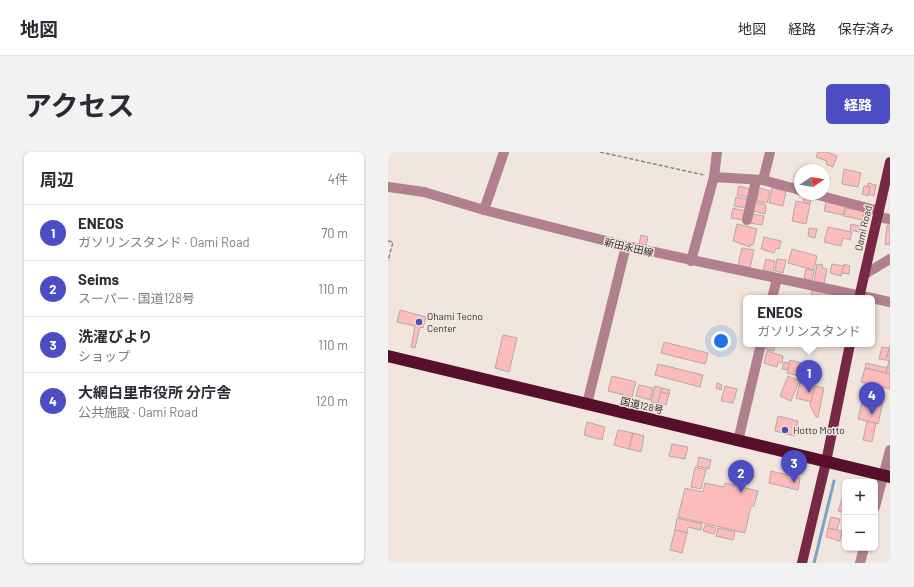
<!DOCTYPE html>
<html lang="ja">
<meta charset="utf-8">
<style>
:root{--surface:#fff;--page:#f2f2f3;--text:#2b2b33;--muted:#7c7c81;--line:#e1e1e2;--accent:#4c4dc3}
body{margin:0;font-family:Barlow,"Noto Sans JP",sans-serif;background:var(--page);color:var(--text)}
.controls{position:absolute;right:12px;bottom:12px;display:grid;overflow:hidden;border-radius:6px;box-shadow:0 1px 3px #0004}
.controls button{width:36px;height:36px;display:grid;place-items:center;padding:0;border:0;border-bottom:1px solid var(--line);background:var(--surface);color:var(--text);font:20px sans-serif}
.compass{position:absolute;left:406px;top:12px;width:36px;height:36px;border-radius:50%;background:var(--surface);box-shadow:0 1px 3px #0004;rotate:78deg}
.you{position:absolute;left:333px;top:189px;width:14px;height:14px;margin:-10px;border:3px solid #fff;border-radius:50%;background:#1a73e8;box-shadow:0 0 0 6px #1a73e833}
.badge{display:grid;place-items:center;width:26px;height:26px;border-radius:50%;background:var(--accent);color:#fff;font-size:13px;font-weight:700}
.pin{position:absolute;translate:-50% -33px;filter:drop-shadow(0 1px 2px #0008)}
.pin::after{content:'';position:absolute;top:21px;width:14px;height:12px;background:inherit;clip-path:polygon(0 0,100% 0,50% 100%)}
.popup{position:absolute;left:355px;top:143px;width:132px;height:52px;box-sizing:border-box;display:grid;place-content:center;border-radius:6px;background:var(--surface);filter:drop-shadow(0 1px 3px #0005);font-size:13px;white-space:nowrap;color:var(--muted)}
.popup b{font-size:15px;color:var(--text)}
.popup::after{content:'';position:absolute;left:50%;top:100%;margin-left:-8px;border:8px solid transparent;border-top-color:var(--surface)}
.list{margin:0;padding:0;list-style:none}
h2{display:flex;justify-content:space-between;align-items:center;height:52px;margin:0;padding:0 16px;font-size:17px}
h2 small{font-size:13px;font-weight:400;color:var(--muted)}
.list li{display:grid;grid-template-columns:26px 1fr auto;gap:12px;align-items:center;box-sizing:border-box;height:56px;padding:0 16px;border-top:1px solid var(--line)}
.list b{display:block;font-size:15px;white-space:nowrap}
.list p{margin:0;font-size:13px;white-space:nowrap;color:var(--muted)}
.list em{font-size:13px;font-style:normal;color:var(--muted)}
.map{position:relative;flex:none;width:502px;height:411px;overflow:hidden;border-radius:6px}
header{display:flex;align-items:center;gap:24px;box-sizing:border-box;height:56px;padding:0 20px;background:var(--surface);border-bottom:1px solid var(--line)}
header strong{font-size:19px}
nav{display:flex;gap:22px;margin-inline-start:auto;font-size:14px}
.intro{display:flex;align-items:center;justify-content:space-between;box-sizing:border-box;height:96px;padding:0 24px}
h1{margin:0;font-size:28px}
.button{padding:10px 18px;border-radius:6px;background:var(--accent);color:#fff;font-size:14px;font-weight:700}
main{display:flex;gap:24px;padding:0 24px}
aside{flex:1;background:var(--surface);border-radius:6px;box-shadow:0 1px 3px #0004}
.map>svg:first-child{display:block}
.lines{fill:none;stroke-linecap:round;stroke-linejoin:round}
.stream{stroke:#78a4ca;stroke-width:3}
.building{fill:#fbbcbb;stroke:#b7a8a7}
.path{stroke:#8f8781;stroke-width:1.5;stroke-dasharray:4 2;stroke-linecap:butt}
.minor{stroke:#b0818d;stroke-width:10}
.major{stroke:#772844;stroke-width:10}
.highway{stroke:#580f2c;stroke-width:12}
.poi-dot{fill:#4c4dc3;stroke:#f1e6dd;stroke-width:1.5}
.labels{text-anchor:middle;stroke-width:3;stroke-linejoin:round;paint-order:stroke}
.street-label{font-size:10px;fill:#302b28;stroke:#f1e6dd}
.poi-label{font-size:10px;fill:#302b28;stroke:#f1e6dd;text-anchor:start}
</style>
<header>
<strong>地図</strong>
<nav><a>地図</a><a>経路</a><a>保存済み</a></nav>
</header>
<div class="intro"><h1>アクセス</h1><a class="button">経路</a></div>
<main>
<aside>
<h2>周辺<small>4件</small></h2>
<ul class="list">
<li><span class="badge">1</span><div><b>ENEOS</b><p>ガソリンスタンド · Oami Road</p></div><em>70 m</em></li>
<li><span class="badge">2</span><div><b>Seims</b><p>スーパー · 国道128号</p></div><em>110 m</em></li>
<li><span class="badge">3</span><div><b>洗濯びより</b><p>ショップ</p></div><em>110 m</em></li>
<li><span class="badge">4</span><div><b>大網白里市役所 分庁舎</b><p>公共施設 · Oami Road</p></div><em>120 m</em></li>
</ul>
</aside>
<div class="map">
<svg width="502" height="411" viewBox="0 0 502 411">
<rect width="100%" height="100%" fill="#f1e6dd"/>
<g class="lines">
<path class="stream" d="M426,411l20,-82"/>
</g>
<g class="building">
<path d="M430,0h9l10,4 -4,11 -7,-3 1,-3 -11,-4z"/>
<path d="M456,17l17,4 -3,14 -16,-3z"/>
<path d="M436,25l6,1 -3,13 -3,-1z"/>
<path d="M480,31l8,2 -2,11 -6,-2 2,-7h-3z"/>
<path d="M351,34l11,3 -1,8 -12,-2z"/>
<path d="M476,34l6,1 -2,9 -6,-2z"/>
<path d="M371,36l11,3 -3,12 -10,-2z"/>
<path d="M384,36l14,3 -3,15 -14,-3z"/>
<path d="M348,45l12,2 -2,9 -12,-2z"/>
<path d="M416,46l7,1 -1,5 -7,-1z"/>
<path d="M408,49l14,3 -4,20 -14,-3z"/>
<path d="M367,50l11,3 -1,9 -12,-3z"/>
<path d="M438,50l19,4 -2,9 -19,-4z"/>
<path d="M345,56l12,3 -2,9 -12,-2z"/>
<path d="M458,56l18,3 -1,9 -19,-4z"/>
<path d="M364,62l12,2 -2,9 -12,-2z"/>
<path d="M349,72l20,5 -4,16h-3v2l-17,-6z"/>
<path d="M463,72l9,2 -1,6 -9,-2z"/>
<path d="M499,73h3v20l-5,-1z"/>
<path d="M440,75l24,5 -2,8 -7,-2 -2,8 -17,-4z"/>
<path d="M421,76l8,1 -2,9 -7,-2z"/>
<path d="M253,83l7,2 -2,9 -7,-2z"/>
<path d="M376,85l17,4 -2,8 -3,-1 -2,5 -13,-4z"/>
<path d="M354,96l12,2 -4,18 -12,-3z"/>
<path d="M404,97l25,7 -3,14 -26,-7z"/>
<path d="M378,107l9,2 -2,12 -10,-2z"/>
<path d="M389,107l9,1 -3,13 -8,-2z"/>
<path d="M429,112l6,1 -1,3 5,1 -3,15 -10,-2z"/>
<path d="M444,112l12,2 -3,10 -11,-3z"/>
<path d="M456,112l6,2 -1,8 -7,-1z"/>
<path d="M418,117l8,2 -2,10 -8,-3z"/>
<path d="M424,138l28,4v4h-29z"/>
<path d="M12,158l26,7 -3,11 -3,-1 -5,21 -4,-1 4,-21 -18,-4z"/>
<path d="M115,183l14,3 -8,34 -14,-4z"/>
<path d="M276,190l44,11 -3,11 -44,-11z"/>
<path d="M379,192h8l-1,7 -8,-2z"/>
<path d="M502,193v16l-4,-1z"/>
<path d="M494,195l7,1 -3,12 -7,-1z"/>
<path d="M379,199l16,5 -1,7 -4,-1 -1,5 -13,-4z"/>
<path d="M402,208l15,4 -2,13 -16,-4z"/>
<path d="M501,209h1v13l-4,-1z"/>
<path d="M396,210l5,1 -1,7 -6,-1z"/>
<path d="M478,211l21,5 -1,5 -21,-5z"/>
<path d="M270,212l45,11 -3,12 -45,-12z"/>
<path d="M477,216l25,6v15l-29,-7z"/>
<path d="M224,224l24,6 -4,15 -24,-6z"/>
<path d="M400,224l11,5 -8,20 -11,-5z"/>
<path d="M412,230l15,4 -4,16 -15,-4z"/>
<path d="M329,231l5,2 -1,5 -5,-2z"/>
<path d="M251,233l14,3 -3,12 -14,-4z"/>
<path d="M267,234l7,2 -4,15 -7,-1z"/>
<path d="M337,234l12,3 -4,14 -12,-2z"/>
<path d="M427,234l9,2 -6,29h-2l-6,-12z"/>
<path d="M274,236l8,2 -1,4 -8,-2z"/>
<path d="M273,240l8,2 -3,11 -8,-2z"/>
<path d="M475,245l20,5 -5,22 -20,-5z"/>
<path d="M390,264l20,5 -3,15 -20,-5z"/>
<path d="M479,269l9,2 -4,19 -9,-2z"/>
<path d="M199,270l18,5 -3,13 -18,-5z"/>
<path d="M230,278l15,3 -4,16 -15,-4z"/>
<path d="M245,281l11,3 -3,16 -12,-3z"/>
<path d="M284,292l16,3 -3,12 -16,-3z"/>
<path d="M311,305l12,3 -2,9 -12,-3z"/>
<path d="M307,315l11,3 -5,19 -10,-2z"/>
<path d="M383,319l29,7 -2,12 -29,-7z"/>
<path d="M317,331l19,4 1,-4 33,8 -4,15h-3l-6,27 -67,-16 7,-29 18,4z"/>
<path d="M455,345h2v16l-7,-2z"/>
<path d="M443,365l9,2 -3,11 -9,-2z"/>
<path d="M289,366l25,6 -1,6 -13,-3 -1,6 -12,-3z"/>
<path d="M317,373l11,3 -2,6 -11,-3z"/>
<path d="M330,376l17,4 -2,8 -17,-4z"/>
<path d="M440,376l14,3 -2,10 -14,-4z"/>
<path d="M287,378l12,3 -5,20 -12,-3z"/>
</g>
<g class="lines">
<g class="path">
<path d="M212,0l104,23"/>
<path d="M0,89l5,1 -5,19"/>
</g>
<g class="minor">
<path d="M326,25l49,3 37,10"/>
<path d="M375,28l7,-28"/>
<path d="M0,35l36,5 60,18 142,36 245,52"/>
<path d="M426,42l65,17"/>
<path d="M96,58l20,-58"/>
<path d="M490,65l11,2"/>
<path d="M359,68l9,-40"/>
<path d="M303,109l23,-84 3,-25"/>
<path d="M477,122l25,-15"/>
<path d="M384,146l5,-19"/>
<path d="M484,146l18,4"/>
<path d="M199,252l39,-158"/>
<path d="M350,289l23,-97"/>
<path d="M487,355l15,-57"/>
<path d="M472,411l4,-15"/>
</g>
<g class="major">
<path d="M471,146l31,-136"/>
<path d="M414,411l24,-101 24,-118"/>
</g>
<path class="highway" d="M0,204l502,121"/>
</g>
<g class="poi-dot">
<circle cx="31" cy="170" r="4"/>
<circle cx="397" cy="278" r="4"/>
</g>
<g class="labels">
<g class="street-label">
<text transform="translate(475 76) rotate(-77)" y="4">Oami Road</text>
<text transform="translate(241 95) rotate(13)" y="4">新田永田線</text>
<text transform="translate(254 253) rotate(13)" y="4">国道128号</text>
</g>
<g class="poi-label">
<text x="39" y="168">Ohami Tecno<tspan x="39" dy="12">Center</tspan></text>
<text x="405" y="282">Hotto Motto</text>
</g>
</g>
</svg>
<div class="controls">
<button>+</button>
<button>−</button>
</div>
<svg class="compass" viewBox="-18 -18 36 36"><path d="M0-13l5 13h-10z" fill="#e53935"/><path d="M0 13l5-13h-10z" fill="#7c7c81"/></svg>
<div class="you"></div>
<div class="pin badge" style="left:421px;top:241px">1</div>
<div class="popup"><b>ENEOS</b>ガソリンスタンド</div>
<div class="pin badge" style="left:353px;top:341px">2</div>
<div class="pin badge" style="left:406px;top:331px">3</div>
<div class="pin badge" style="left:484px;top:263px">4</div>
</div>
</main>
